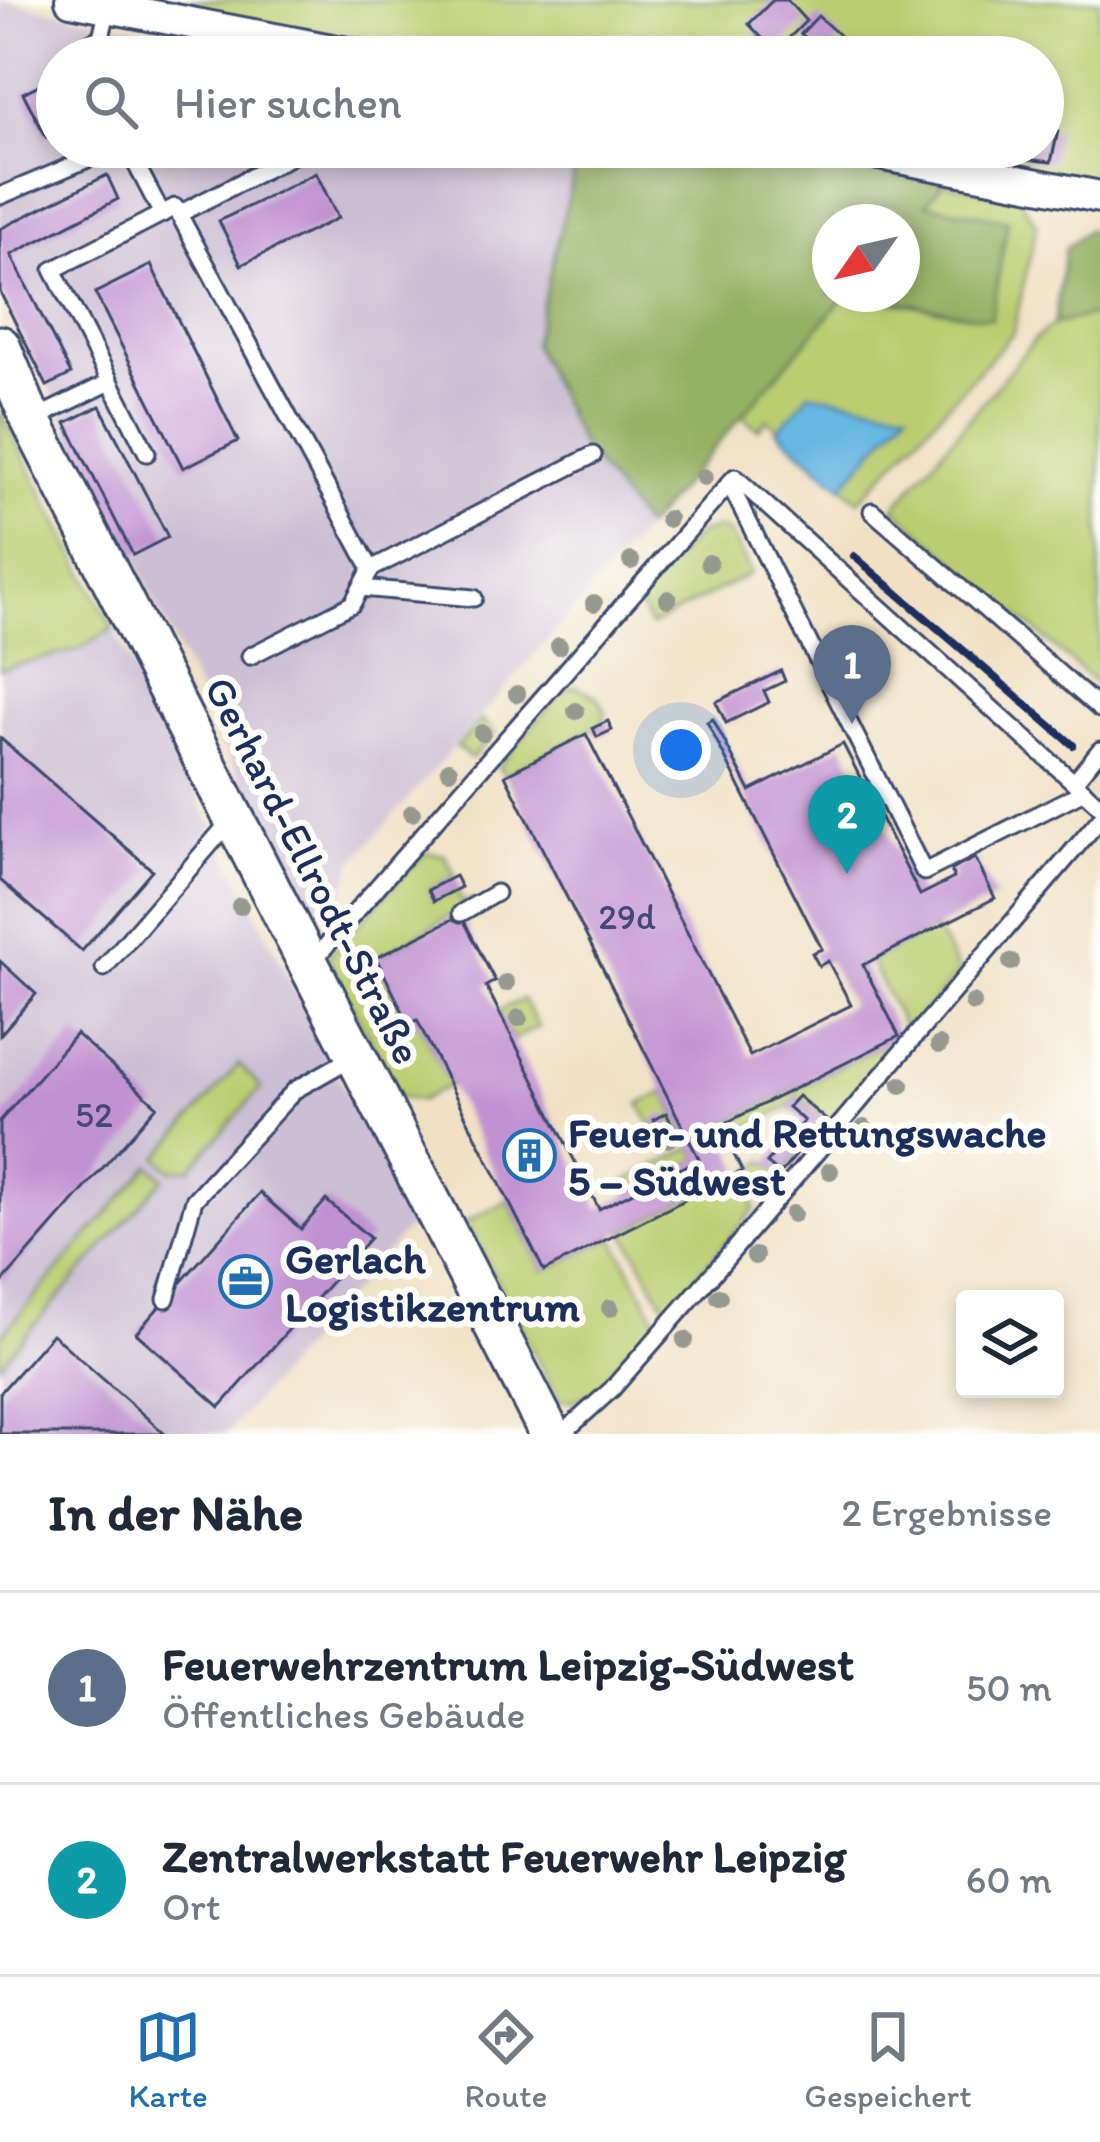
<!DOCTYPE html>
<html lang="de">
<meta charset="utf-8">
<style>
:root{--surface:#fff;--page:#f2f2f3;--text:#1f2937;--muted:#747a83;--line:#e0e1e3;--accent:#1f6fb2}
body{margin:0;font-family:Itim,sans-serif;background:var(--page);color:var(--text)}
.controls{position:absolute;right:36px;bottom:36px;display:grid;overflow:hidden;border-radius:12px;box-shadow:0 6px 18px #0003}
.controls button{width:108px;height:108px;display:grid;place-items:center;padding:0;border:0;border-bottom:3px solid var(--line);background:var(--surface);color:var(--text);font:60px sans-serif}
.compass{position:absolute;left:812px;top:204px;width:108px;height:108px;border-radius:50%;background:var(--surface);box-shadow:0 6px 18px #0003;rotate:236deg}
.you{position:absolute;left:681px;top:750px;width:42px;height:42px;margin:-30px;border:9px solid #fff;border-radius:50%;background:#1a73e8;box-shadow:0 0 0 18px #1a73e833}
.badge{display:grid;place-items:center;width:78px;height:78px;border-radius:50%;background:var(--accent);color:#fff;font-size:39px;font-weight:700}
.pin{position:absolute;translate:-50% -99px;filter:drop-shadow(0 3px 6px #0008)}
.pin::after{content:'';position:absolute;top:63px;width:42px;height:36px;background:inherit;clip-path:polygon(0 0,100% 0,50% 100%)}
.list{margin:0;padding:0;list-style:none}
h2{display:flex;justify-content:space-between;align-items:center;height:156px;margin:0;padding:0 48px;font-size:51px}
h2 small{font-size:39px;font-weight:400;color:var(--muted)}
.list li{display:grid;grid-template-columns:78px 1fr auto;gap:36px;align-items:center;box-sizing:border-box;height:192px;padding:0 48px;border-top:3px solid var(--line)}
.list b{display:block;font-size:45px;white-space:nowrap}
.list p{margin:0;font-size:39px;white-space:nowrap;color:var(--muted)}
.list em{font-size:39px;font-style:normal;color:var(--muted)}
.icon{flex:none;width:66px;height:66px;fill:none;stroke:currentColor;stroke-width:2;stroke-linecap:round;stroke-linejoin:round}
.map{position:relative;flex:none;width:1100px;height:1434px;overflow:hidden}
.search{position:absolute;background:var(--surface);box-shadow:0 6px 18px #0003;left:36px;right:36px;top:36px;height:132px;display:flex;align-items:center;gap:30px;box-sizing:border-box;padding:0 42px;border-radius:66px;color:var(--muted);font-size:45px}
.sheet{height:540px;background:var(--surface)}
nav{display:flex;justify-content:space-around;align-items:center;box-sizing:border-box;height:168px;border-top:3px solid var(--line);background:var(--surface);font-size:33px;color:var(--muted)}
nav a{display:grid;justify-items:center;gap:6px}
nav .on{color:var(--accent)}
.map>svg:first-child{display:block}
.industrial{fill:#ccbed3}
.green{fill:#bbcd70;stroke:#6b7e67;stroke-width:3}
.forest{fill:#94b062;stroke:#587060;stroke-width:3}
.water{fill:#66b7e1;stroke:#4073a0;stroke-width:3}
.building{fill:#c192d2}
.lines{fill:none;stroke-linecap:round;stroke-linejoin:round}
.lane-casing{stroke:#3b4a6d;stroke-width:21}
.street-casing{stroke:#3b4a6d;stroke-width:36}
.secondary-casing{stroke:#3b4a6d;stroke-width:45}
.lane{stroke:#fff;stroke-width:15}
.street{stroke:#fff;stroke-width:30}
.secondary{stroke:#fff;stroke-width:39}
.rail{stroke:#1b2f5e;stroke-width:8}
.tree{fill:#95998f}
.labels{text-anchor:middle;stroke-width:12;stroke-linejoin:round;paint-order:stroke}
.number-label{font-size:36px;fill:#44487b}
.street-label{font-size:42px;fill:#1b2f5e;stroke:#fdfcf7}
.poi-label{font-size:42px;font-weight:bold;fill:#1b2f5e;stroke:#fdfcf7;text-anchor:start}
</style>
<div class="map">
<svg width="1100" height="1434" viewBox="0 0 1100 1434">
<rect width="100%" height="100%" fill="#fdfcf7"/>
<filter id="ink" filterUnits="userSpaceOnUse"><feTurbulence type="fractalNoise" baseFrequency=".00833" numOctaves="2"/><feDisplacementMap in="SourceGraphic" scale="24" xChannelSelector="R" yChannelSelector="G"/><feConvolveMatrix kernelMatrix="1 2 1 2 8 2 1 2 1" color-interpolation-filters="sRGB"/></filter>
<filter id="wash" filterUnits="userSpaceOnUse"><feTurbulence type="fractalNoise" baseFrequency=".004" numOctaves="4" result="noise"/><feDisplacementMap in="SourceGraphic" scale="48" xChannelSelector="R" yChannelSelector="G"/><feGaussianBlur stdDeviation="2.7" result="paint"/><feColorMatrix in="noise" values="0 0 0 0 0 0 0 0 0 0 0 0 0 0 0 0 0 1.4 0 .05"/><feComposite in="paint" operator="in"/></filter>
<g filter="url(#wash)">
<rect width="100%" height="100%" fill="#f0e1c4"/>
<g class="industrial">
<path d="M0,0l282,57h-225v90h523l-47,197 49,103 63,81 -292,334 -9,30 -16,19 -23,5 -172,-361 -133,-263z"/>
<path d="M113,628l299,595 -186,211h-226v-765l78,-19z"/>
</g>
<g class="green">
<path d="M137,0h963v184l-195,-37h138v-90h-611z"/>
<path d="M943,183l75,14 19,27 -24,109 -154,168 -92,-82 -9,10 -16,-14 105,-121 144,24 -66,-114z"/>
<path d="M1100,314v373l-206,-179 143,-171 17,-13z"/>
<path d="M0,411l113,217 -35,22 -78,19z"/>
<path d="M718,528l13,6 20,39 -101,53 -11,-21 3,-12 57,-60z"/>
<path d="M576,686l22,11 8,16 -3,10 -98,52 -7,-8 64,-76z"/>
<path d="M482,720l13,13 -24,26 -14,-12z"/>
<path d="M426,852l19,3 10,21 -26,14 4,10 23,-10 6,12 13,-1 -99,58 33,64 8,-3 33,65 -29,15 -21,-3 -73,-140z"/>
<path d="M935,928l25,44 -54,60 -36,-71z"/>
<path d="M523,999l15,28 -25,13 -15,-29z"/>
<path d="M894,1039l4,4 -136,156 -12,-22 2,-8 13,-8 15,12 46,-53 -28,-24 -10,11 -57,29 -6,-12z"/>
<path d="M239,1064l22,24 -71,81 -19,1 -13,-12z"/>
<path d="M665,1092l24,48 -24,12 -25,-48z"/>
<path d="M693,1147l6,12 -69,34 -5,-11z"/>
<path d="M150,1165l14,13 -164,186v-27z"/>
<path d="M742,1171l13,38 -88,100 -43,-78z"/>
<path d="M508,1201l36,70 69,-34 44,83c-24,28 -56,87 -98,81l-93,-179z"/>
</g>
<g class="forest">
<path d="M580,147h162l201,36 -17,21 82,16 -17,99 -131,-25h42v-72h-72v72h17l-202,234 -63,-81 -49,-103z"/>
<path d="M1087,230l13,2v82l-46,10 11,-75z"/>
</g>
<path class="water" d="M810,393l98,17 -66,77 -65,-56z"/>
<g id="blocks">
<g class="building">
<path d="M773,0h14l19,21 -31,31 -26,-28z"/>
<path d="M818,16l23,21 -16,18 -24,-21z"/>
<path d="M119,44l7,13h-33z"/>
<path d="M837,45l14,12h-23z"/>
<path d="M57,76v56l-11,5 -23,-44z"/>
<path d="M1043,128l15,3 -7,31 -26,-3 3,-12h15z"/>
<path d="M183,147h37l-30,14z"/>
<path d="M316,173l22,45 -97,47 -22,-44z"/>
<path d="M107,175l11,24 -107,56 60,119 -24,12 -47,-94v-63z"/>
<path d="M151,265l87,176 -55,27 -88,-175z"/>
<path d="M100,406l68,131 -35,18 -67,-132z"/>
<path d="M781,671l4,10 -21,10 5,11 -43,21 -10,-21z"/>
<path d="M713,719l37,72 93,-47 77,151 34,-17 -3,-8 24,-12 20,40 -132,67 36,71 -179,90 22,45 -198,100 -127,-251 -8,4 -33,-66 85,-43 34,66 -9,5 113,223 100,-50 -194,-384 81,-41 164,322 101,-51 -23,-44 -9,5 -7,-13 10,-4 -115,-227z"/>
<path d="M608,721l4,9 -15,7 -4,-9z"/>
<path d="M0,738l152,132 -70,81 -82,-71z"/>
<path d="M455,876l6,11 -27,14 -6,-11z"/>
<path d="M0,961l36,33 -36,41z"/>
<path d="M76,1034l81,72 -157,179v-164z"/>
<path d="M798,1096l28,24 -46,54 -13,-11 37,-42 -16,-14z"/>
<path d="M666,1113l7,13 -14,7 -6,-13z"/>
<path d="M260,1193l41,36 25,-29 44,38 -150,169 -84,-74z"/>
<path d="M52,1334l113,100h-165v-41z"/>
</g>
</g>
</g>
<g filter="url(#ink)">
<use href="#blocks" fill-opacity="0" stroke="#3b4a6d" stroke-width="3"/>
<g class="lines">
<defs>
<g id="lane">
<path d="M69,54l32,-17 7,-29"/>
<path d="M127,147l35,67"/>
<path d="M0,196l116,-49"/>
<path d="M179,214l128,-66"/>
<path d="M32,420l78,-38"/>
<path d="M147,453l-94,-183 122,-63 196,362 222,-114"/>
<path d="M729,483l195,389 160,-81"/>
<path d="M872,511l228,198"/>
<path d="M361,588l113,10"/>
<path d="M250,656l102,-52 19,-35"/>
<path d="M1074,782l26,-32"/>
<path d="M461,913l35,-20"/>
<path d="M311,963l424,-486 365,329"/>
<path d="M104,968l127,-148"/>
<path d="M166,1299l28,-99 101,-110 58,-33"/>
<path d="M562,1434l50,-45 111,-127 377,-443"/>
</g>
<g id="street">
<path d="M71,0l297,57"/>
<path d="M843,147l257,50"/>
</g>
<path id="secondary" d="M0,346l31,74 159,313 360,701"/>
</defs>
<use href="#lane" class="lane-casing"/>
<use href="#street" class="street-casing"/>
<use href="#secondary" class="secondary-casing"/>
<use href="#lane" class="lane"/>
<use href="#street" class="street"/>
<use href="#secondary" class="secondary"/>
<path class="rail" d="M854,556l219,189"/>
</g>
<g class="tree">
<circle cx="704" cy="477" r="9"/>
<circle cx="668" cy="519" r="9"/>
<circle cx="631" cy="561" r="9"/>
<circle cx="709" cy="563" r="9"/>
<circle cx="668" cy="599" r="9"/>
<circle cx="594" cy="603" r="9"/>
<circle cx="559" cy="646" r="9"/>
<circle cx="517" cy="694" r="9"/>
<circle cx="576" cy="711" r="9"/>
<circle cx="482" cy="733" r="9"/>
<circle cx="449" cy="770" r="9"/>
<circle cx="412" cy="813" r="9"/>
<circle cx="240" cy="906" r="9"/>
<circle cx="1011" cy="962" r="9"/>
<circle cx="506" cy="983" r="9"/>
<circle cx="973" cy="1003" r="9"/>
<circle cx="519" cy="1018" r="9"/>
<circle cx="939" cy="1045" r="9"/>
<circle cx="901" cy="1085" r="9"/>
<circle cx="864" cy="1128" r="9"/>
<circle cx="668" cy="1139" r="9"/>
<circle cx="830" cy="1171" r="9"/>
<circle cx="793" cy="1214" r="9"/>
<circle cx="755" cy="1256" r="9"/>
<circle cx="719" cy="1297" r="9"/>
<circle cx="610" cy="1308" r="9"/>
<circle cx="685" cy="1340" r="9"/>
</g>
</g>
<defs>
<symbol id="building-ring" viewBox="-11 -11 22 22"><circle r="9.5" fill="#fdfcf7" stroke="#1f6fb2" stroke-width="1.5"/><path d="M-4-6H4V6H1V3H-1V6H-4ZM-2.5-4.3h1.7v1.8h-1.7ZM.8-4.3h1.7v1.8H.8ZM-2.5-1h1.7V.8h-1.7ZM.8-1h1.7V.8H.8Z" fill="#1f6fb2"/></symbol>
<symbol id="office-ring" viewBox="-11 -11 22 22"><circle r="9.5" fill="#fdfcf7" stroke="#1f6fb2" stroke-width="1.5"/><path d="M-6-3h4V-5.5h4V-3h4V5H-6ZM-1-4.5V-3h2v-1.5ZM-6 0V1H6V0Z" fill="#1f6fb2"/></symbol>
</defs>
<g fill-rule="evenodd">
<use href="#building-ring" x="500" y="1126" width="59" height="59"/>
<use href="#office-ring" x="216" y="1252" width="59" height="59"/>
</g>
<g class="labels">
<g class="number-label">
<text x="627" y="929">29d</text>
<text x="94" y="1127">52</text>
</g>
<g class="street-label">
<text transform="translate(314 870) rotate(63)" y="15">Gerhard-Ellrodt-Straße</text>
</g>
<g class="poi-label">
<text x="568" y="1147">Feuer- und Rettungswache<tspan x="568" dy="48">5 – Südwest</tspan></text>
<text x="285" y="1273">Gerlach<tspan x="285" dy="48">Logistikzentrum</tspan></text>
</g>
</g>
</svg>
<div class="controls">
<button><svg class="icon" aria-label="layers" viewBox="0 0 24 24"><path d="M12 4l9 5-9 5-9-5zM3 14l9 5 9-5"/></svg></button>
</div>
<svg class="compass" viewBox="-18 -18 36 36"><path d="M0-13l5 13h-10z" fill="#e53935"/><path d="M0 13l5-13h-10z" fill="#747a83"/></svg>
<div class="you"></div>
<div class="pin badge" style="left:852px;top:724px;background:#5c6f8a">1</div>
<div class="pin badge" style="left:847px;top:874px;background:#0f9aa8">2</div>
<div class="search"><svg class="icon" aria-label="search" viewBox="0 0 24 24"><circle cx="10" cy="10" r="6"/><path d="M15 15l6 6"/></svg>Hier suchen</div>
</div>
<section class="sheet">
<h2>In der Nähe<small>2 Ergebnisse</small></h2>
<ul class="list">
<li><span class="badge" style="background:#5c6f8a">1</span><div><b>Feuerwehrzentrum Leipzig-Südwest</b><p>Öffentliches Gebäude</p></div><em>50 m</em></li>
<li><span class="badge" style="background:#0f9aa8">2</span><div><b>Zentralwerkstatt Feuerwehr Leipzig</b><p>Ort</p></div><em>60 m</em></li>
</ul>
</section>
<nav>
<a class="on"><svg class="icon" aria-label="map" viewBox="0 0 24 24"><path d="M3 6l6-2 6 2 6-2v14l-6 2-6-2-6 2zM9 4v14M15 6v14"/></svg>Karte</a>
<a><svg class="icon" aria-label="directions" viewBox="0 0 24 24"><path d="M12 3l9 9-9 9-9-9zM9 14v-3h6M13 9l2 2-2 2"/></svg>Route</a>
<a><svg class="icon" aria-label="saved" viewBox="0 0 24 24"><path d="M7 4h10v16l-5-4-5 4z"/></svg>Gespeichert</a>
</nav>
